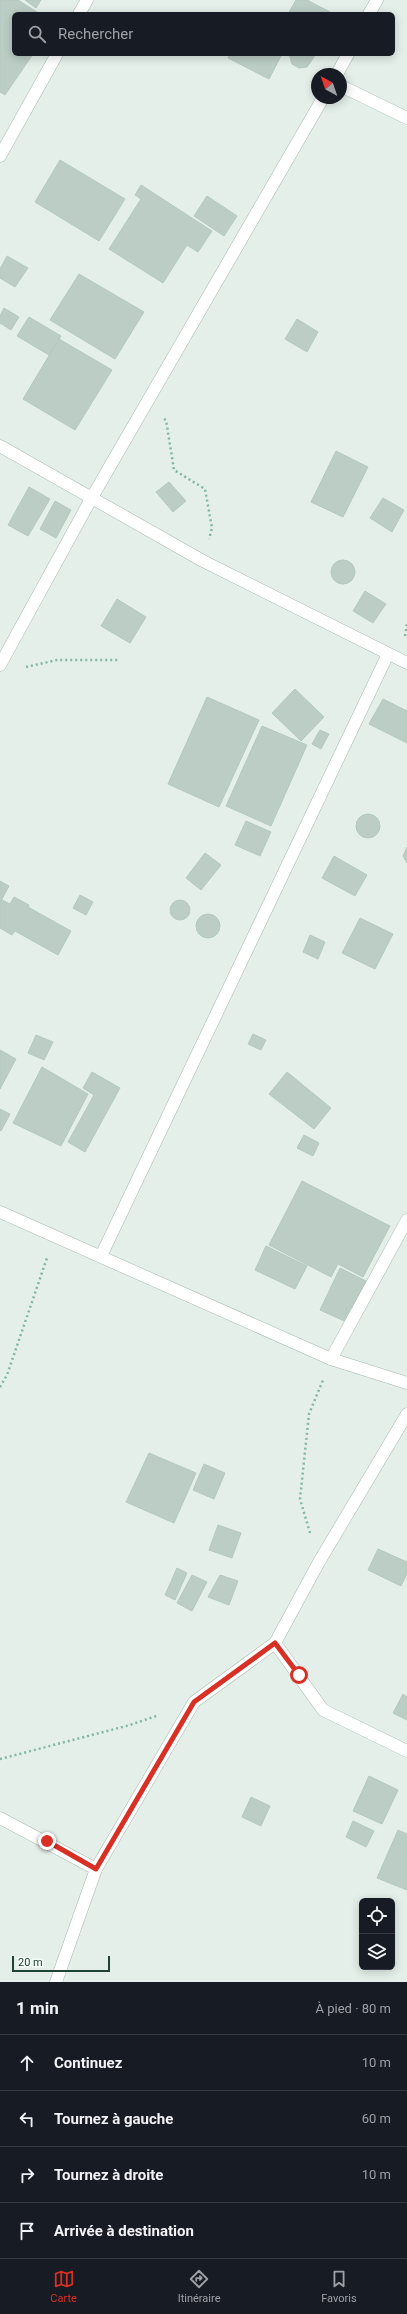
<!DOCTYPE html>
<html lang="fr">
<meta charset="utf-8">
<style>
:root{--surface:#171b24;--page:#242831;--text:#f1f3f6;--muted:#9ea1a6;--line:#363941;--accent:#d93025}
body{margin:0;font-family:Roboto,sans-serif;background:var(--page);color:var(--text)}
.controls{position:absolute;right:12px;bottom:12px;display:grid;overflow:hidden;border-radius:6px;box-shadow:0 2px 10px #0003}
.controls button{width:36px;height:36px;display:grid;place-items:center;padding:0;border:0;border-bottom:1px solid var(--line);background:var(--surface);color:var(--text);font:20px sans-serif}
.compass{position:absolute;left:311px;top:68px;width:36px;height:36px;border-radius:50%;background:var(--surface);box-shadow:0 2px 10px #0003;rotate:320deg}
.scale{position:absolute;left:12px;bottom:10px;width:98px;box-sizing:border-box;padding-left:4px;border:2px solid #214336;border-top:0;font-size:11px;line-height:14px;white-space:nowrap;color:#214336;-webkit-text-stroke:3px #f5fbf7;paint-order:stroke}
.stop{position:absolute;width:12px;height:12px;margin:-9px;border:3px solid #d93025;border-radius:50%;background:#fff}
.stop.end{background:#d93025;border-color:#fff;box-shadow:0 1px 4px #0008}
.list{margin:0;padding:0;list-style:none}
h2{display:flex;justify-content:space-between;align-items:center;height:52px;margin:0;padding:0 16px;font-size:17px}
h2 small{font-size:13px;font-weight:400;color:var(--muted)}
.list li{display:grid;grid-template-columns:26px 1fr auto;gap:12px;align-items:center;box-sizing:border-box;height:56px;padding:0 16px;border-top:1px solid var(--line)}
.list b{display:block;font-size:15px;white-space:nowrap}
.list em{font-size:13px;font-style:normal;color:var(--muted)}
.icon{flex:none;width:22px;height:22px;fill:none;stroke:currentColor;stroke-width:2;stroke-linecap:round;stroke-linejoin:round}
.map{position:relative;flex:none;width:407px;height:1982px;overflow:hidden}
.search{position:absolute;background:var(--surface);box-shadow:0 2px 10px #0003;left:12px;right:12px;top:12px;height:44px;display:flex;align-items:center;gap:10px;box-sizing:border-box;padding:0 14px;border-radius:6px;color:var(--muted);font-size:15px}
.sheet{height:276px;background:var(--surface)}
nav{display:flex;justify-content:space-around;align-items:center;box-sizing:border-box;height:56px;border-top:1px solid var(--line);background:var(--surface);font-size:11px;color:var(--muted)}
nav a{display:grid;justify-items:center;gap:2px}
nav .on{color:var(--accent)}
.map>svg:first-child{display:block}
.building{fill:#bbcdc4;stroke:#b5c9bf}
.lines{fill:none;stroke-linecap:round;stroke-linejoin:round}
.minor-casing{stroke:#a6b8b0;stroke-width:13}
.path{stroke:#81b69f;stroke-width:2.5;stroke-dasharray:2 3;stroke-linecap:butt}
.minor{stroke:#fff;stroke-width:12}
.route{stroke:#d93025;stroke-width:5}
</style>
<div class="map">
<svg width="407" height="1982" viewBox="0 0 407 1982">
<rect width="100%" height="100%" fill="#e4efe9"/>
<g class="building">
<path d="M0,0h18l22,14h-26v40h19l-28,41 -5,-3z"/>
<path d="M25,0h16l-5,8z"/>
<path d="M296,0h11l23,12 -1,2h-41z"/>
<path d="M230,54h52l-13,25 -41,-21z"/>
<path d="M289,54h25v3l-7,10 -8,1 -7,-4z"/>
<path d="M60,160l65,39 -26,42 -64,-39z"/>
<path d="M141,185l71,46 -14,21 -11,-7 -24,38 -54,-34 32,-50 -6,-4z"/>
<path d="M207,196l30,20 -13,20 -30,-20z"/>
<path d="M7,256l21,12 -13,19 -15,-9v-9z"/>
<path d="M79,274l65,38 -29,47 -65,-39z"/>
<path d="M4,308l15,9 -8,13 -11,-7v-7z"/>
<path d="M29,317l32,19 -12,19 -32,-19z"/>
<path d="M297,319l21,13 -11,20 -22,-13z"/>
<path d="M59,339l53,31 -37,60 -52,-31z"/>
<path d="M336,451l32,16 -25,50 -32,-15z"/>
<path d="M169,482l17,19 -13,11 -17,-20z"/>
<path d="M29,487l21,12 -22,37 -20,-11z"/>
<path d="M383,498l21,12 -12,22 -22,-14z"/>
<path d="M55,501l16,9 -15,28 -16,-9z"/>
<circle cx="343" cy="572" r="12"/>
<path d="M365,591l21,13 -13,19 -20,-12z"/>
<path d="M117,599l29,18 -16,26 -29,-17z"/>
<path d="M295,689l29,28 -23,24 -29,-28z"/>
<path d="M207,697l52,23 -40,87 -51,-23z"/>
<path d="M383,699l24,12v32l-38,-19z"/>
<path d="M262,726l45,19 -36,81 -45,-20z"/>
<path d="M320,730l9,4 -8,15 -9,-5z"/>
<circle cx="368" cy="826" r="12"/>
<path d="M246,821l25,11 -11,24 -25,-11z"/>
<path d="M407,847v16l-4,-7z"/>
<path d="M205,853l16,12 -20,25 -15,-12z"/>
<path d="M334,856l33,19 -12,21 -33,-18z"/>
<path d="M0,881l9,5 -9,17z"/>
<path d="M80,895l13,7 -7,13 -13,-7z"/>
<path d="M14,897l15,8 -1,2 43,24 -13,24 -43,-24 -3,4 -12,-7v-25l2,-3 8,4z"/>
<circle cx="180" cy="910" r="10"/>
<circle cx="208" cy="926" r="12"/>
<path d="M360,918l33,16 -18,35 -33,-16z"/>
<path d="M310,935l15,7 -7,17 -15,-7z"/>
<path d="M253,1034l13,6 -5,10 -13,-6z"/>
<path d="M36,1035l17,7 -9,18 -16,-7z"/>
<path d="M0,1050l16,9 -16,30z"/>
<path d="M42,1067l46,27 -27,52 -48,-23z"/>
<path d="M92,1072l28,16 -35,64 -17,-10 26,-47 -11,-7z"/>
<path d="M287,1072l44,36 -17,21 -45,-35z"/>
<path d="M0,1109l10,5 -9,17 -1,-1z"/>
<path d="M304,1135l15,8 -6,13 -16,-8z"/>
<path d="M302,1181l88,45 -27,51 -25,-13 -7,13 -62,-32z"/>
<path d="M266,1246l41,20 -12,23 -40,-19z"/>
<path d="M340,1268l30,15 -19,41 -31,-14z"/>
<path d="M149,1453l47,20 -22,50 -48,-21z"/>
<path d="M204,1464l21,9 -11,26 -21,-9z"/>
<path d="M218,1525l23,8 -9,25 -23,-8z"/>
<path d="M378,1549l29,13v12l-6,12 -33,-16z"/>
<path d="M177,1568l10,5 -12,27 -10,-5z"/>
<path d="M192,1575l15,7 -15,29 -15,-8z"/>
<path d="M220,1575l18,6 -9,24 -21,-8z"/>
<path d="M403,1694l4,3v23l-14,-7z"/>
<path d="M369,1776l29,14 -16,34 -29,-13z"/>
<path d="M251,1797l19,9 -9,20 -19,-9z"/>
<path d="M353,1821l21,10 -8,16 -20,-10z"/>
<path d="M398,1830l9,4v56l-30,-12z"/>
</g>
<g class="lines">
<defs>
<g id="minor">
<path d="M79,14l8,-14"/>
<path d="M369,14l8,-14"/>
<path d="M337,74l11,-20"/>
<path d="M341,86l66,32"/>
<path d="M0,156l57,-102"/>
<path d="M0,446l203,115 204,102"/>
<path d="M0,665l91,-166 232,-401"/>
<path d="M0,1212l331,147 76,24"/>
<path d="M101,1256l287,-602"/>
<path d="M331,1359l76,-139"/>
<path d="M275,1643l48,67 84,41"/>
<path d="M0,1818l96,51"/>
<path d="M56,1982l40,-113 98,-167 81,-59 44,-81 88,-148"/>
</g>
</defs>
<use href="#minor" class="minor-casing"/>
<g class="path">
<path d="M164,419l2,1 8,50 31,19 7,39 -3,11"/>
<path d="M405,636l2,-12"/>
<path d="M26,667l31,-7h62"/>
<path d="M0,1387l7,-12 40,-117"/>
<path d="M310,1533l-10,-34 9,-85 14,-34"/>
<path d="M0,1759l130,-34 29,-10"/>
</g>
<use href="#minor" class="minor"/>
</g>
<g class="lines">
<path class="route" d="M47,1841l49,28 98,-167 81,-59 24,32"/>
</g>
</svg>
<div class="controls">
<button><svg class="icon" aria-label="locate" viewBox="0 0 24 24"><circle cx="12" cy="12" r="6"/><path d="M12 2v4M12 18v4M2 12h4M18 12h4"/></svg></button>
<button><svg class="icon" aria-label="layers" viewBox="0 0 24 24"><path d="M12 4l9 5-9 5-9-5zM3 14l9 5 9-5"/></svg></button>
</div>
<svg class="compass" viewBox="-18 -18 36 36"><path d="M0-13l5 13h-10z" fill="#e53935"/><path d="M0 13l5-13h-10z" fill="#9ea1a6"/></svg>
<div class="scale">20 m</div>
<div class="stop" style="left:299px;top:1675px"></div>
<div class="stop end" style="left:47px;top:1841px"></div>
<div class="search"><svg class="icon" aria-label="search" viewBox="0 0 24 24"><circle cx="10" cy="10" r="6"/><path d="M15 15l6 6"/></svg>Rechercher</div>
</div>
<section class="sheet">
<h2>1 min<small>À pied · 80 m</small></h2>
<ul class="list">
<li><svg class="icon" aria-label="ahead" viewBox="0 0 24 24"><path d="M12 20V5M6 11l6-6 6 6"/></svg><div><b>Continuez</b></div><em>10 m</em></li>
<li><svg class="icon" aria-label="left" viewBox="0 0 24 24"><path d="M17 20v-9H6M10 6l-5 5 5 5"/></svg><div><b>Tournez à gauche</b></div><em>60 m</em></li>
<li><svg class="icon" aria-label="right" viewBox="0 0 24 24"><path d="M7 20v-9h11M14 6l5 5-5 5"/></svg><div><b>Tournez à droite</b></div><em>10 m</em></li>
<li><svg class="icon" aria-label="arrive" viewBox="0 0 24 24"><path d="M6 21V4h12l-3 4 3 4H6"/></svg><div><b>Arrivée à destination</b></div></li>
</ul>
</section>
<nav>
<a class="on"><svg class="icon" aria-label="map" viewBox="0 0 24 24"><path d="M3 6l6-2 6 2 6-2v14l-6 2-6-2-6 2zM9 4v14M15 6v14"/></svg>Carte</a>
<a><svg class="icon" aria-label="directions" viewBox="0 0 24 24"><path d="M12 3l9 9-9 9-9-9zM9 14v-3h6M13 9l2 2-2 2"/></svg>Itinéraire</a>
<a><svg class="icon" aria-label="saved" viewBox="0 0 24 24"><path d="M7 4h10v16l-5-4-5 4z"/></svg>Favoris</a>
</nav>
